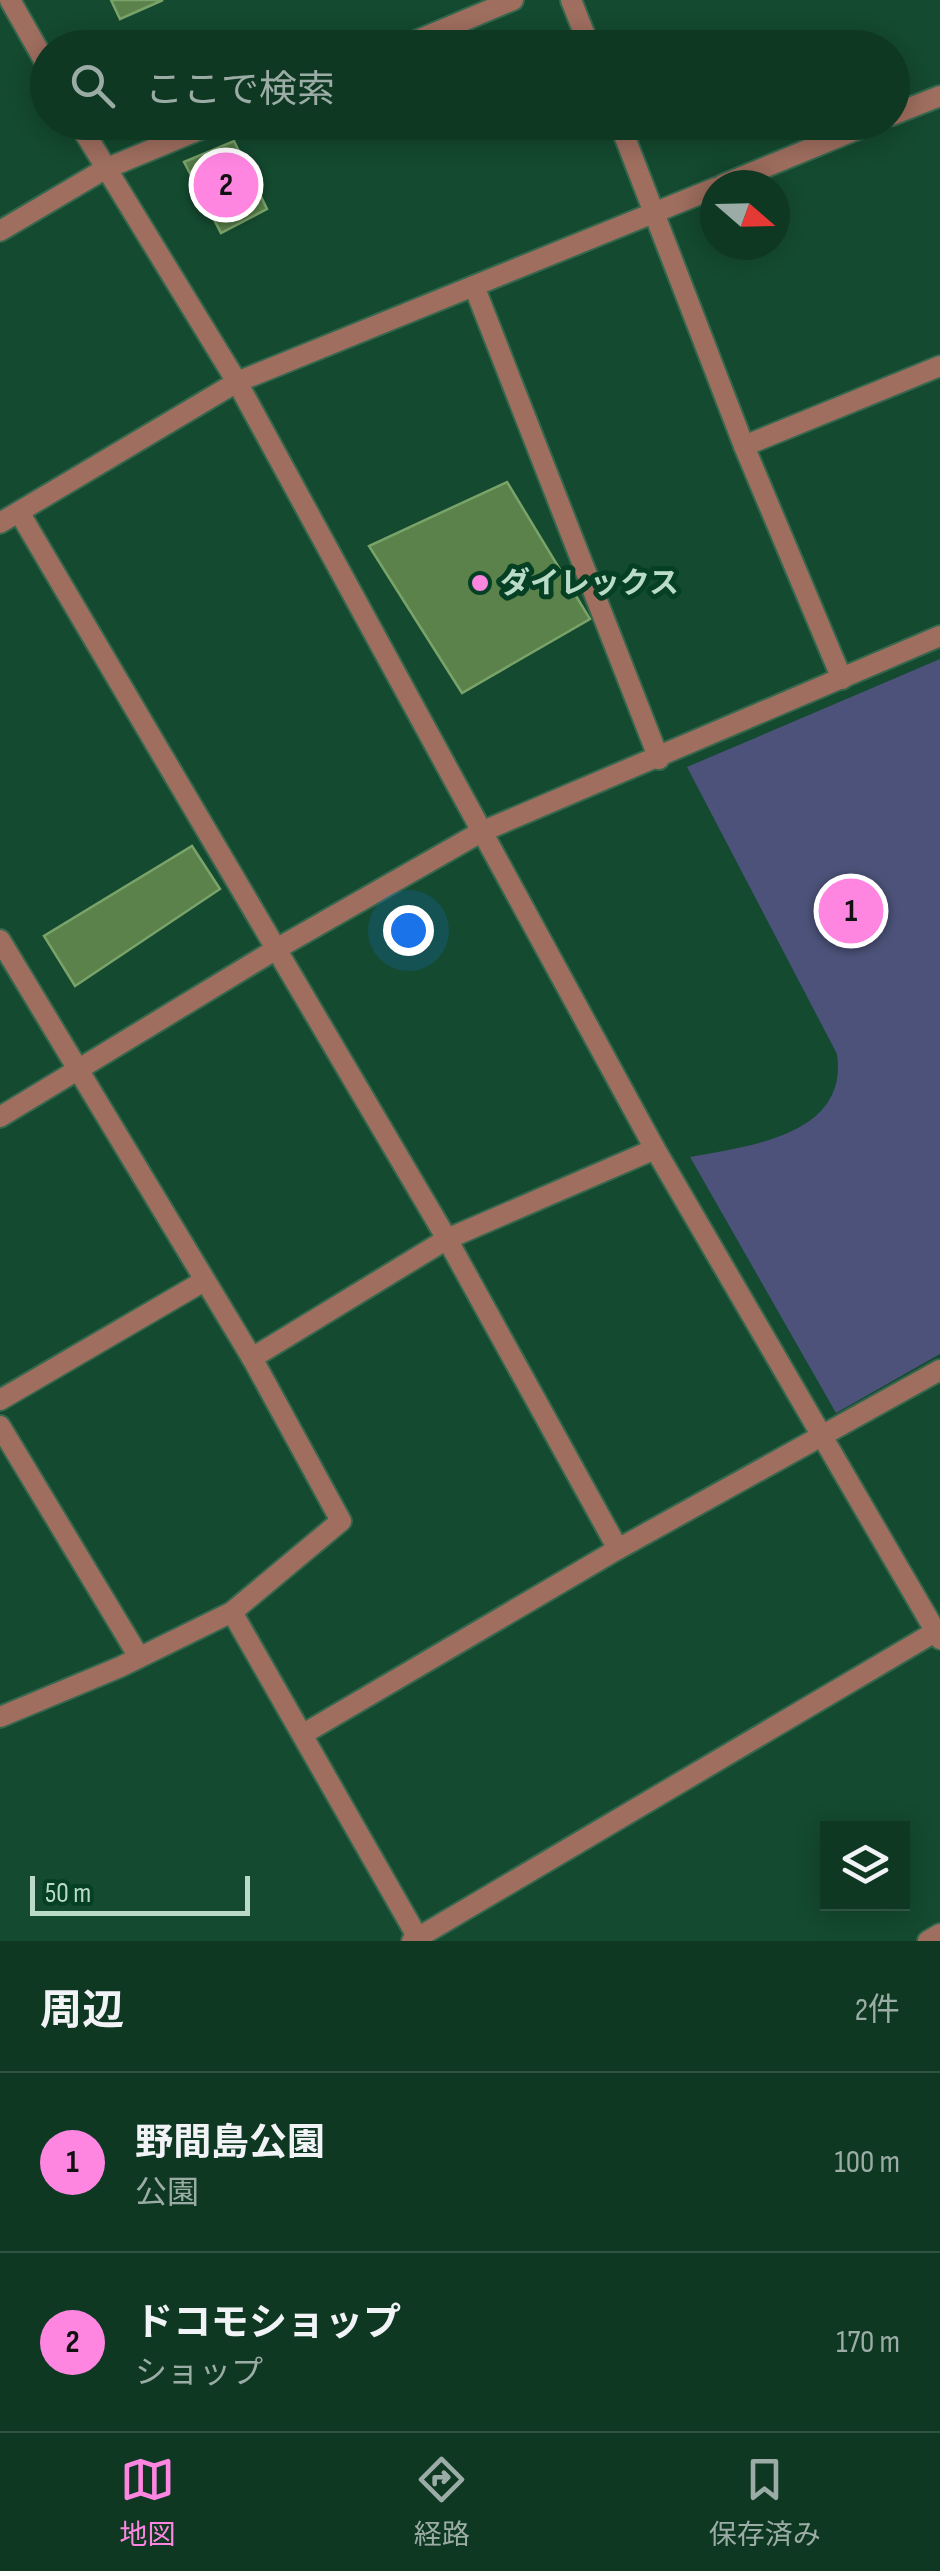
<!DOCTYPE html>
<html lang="ja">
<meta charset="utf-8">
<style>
:root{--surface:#0f3823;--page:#1d4330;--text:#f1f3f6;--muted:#9baca6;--line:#2f5241;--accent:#fe86e1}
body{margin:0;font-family:"Sofia Sans Condensed","Noto Sans JP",sans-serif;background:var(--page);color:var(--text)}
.controls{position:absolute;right:30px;bottom:30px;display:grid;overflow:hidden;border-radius:0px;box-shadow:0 5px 25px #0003}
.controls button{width:90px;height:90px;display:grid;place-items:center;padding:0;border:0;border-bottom:2px solid var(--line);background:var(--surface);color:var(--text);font:50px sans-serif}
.compass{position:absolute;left:700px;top:170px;width:90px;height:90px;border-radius:50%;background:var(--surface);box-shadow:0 5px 25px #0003;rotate:110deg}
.scale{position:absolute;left:30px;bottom:25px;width:220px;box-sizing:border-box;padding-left:10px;border:5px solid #badbc6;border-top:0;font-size:28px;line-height:35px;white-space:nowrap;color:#badbc6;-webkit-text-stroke:8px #054025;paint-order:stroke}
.you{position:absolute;left:408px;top:930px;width:35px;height:35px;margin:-25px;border:8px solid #fff;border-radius:50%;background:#1a73e8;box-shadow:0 0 0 15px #1a73e833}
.badge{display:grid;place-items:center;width:65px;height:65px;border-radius:50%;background:var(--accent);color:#111;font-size:32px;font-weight:700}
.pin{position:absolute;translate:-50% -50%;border:5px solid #fff;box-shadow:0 2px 10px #0006}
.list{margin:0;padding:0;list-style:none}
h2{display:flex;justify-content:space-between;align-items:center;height:130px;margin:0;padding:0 40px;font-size:42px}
h2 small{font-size:32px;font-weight:400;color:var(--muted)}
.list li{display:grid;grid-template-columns:65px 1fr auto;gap:30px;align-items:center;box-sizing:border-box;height:180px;padding:0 40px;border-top:2px solid var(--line)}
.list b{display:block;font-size:38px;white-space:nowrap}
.list p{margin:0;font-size:32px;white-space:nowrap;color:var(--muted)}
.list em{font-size:32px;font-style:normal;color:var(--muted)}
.icon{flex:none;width:55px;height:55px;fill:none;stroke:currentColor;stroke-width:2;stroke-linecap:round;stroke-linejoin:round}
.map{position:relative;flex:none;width:940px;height:1941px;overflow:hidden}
.search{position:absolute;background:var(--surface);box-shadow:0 5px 25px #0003;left:30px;right:30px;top:30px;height:110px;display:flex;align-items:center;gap:25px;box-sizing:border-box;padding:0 35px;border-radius:55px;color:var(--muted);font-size:38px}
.sheet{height:490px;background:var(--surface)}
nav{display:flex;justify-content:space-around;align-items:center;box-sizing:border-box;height:140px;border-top:2px solid var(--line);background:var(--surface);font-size:28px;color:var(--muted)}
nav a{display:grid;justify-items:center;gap:5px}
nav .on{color:var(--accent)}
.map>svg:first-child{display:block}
.green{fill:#4c5279}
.building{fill:#5a824a;stroke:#7aa36a;stroke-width:2.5}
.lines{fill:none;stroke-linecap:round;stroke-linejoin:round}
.minor-casing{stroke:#35674d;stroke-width:24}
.tertiary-casing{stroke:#35674d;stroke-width:24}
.minor{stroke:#9f6e5f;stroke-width:20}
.tertiary{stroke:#9f6e5f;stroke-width:20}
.poi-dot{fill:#fe86e1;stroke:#054025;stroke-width:4}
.labels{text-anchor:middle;stroke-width:10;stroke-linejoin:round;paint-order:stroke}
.poi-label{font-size:30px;font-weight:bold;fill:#badbc6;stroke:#054025;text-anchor:start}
</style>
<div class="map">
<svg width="940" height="1941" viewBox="0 0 940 1941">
<rect width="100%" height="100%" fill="#144a2f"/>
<path class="green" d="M940,659v695l-104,59 -146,-256c60,-11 159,-22 147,-103l-150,-287z"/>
<g class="building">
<path d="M111,0h52l-43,19z"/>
<path d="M234,141l33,68 -46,24 -37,-71z"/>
<path d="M507,482l83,137 -128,74 -93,-147z"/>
<path d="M192,846l28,43 -145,97 -31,-50z"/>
</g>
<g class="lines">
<defs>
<g id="minor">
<path d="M571,0l19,48"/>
<path d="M399,48l114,-48"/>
<path d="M892,115l48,-19"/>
<path d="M619,122l125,324 98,233"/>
<path d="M722,185l153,-63"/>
<path d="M0,231l105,-62 113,-47"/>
<path d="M474,286l185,473"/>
<path d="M744,446l196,-80"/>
<path d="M19,512l428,727 171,310"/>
<path d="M0,523l237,-141 478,-194"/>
<path d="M0,940l252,418 89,163 -109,91 -112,55 -120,50"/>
<path d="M0,1117l278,-169 203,-116 459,-196"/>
<path d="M252,1358l195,-119 208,-90"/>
<path d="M0,1400l204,-119"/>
<path d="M0,1426l139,231"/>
<path d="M232,1612l186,326"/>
<path d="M305,1733l313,-184 322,-179"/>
<path d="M928,1941l12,-7"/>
</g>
<g id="tertiary">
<path d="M10,0l38,67"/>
<path d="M78,122l159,260 418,767 285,490"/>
<path d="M412,1941l528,-312"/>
</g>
</defs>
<use href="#minor" class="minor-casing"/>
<use href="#tertiary" class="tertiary-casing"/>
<use href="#minor" class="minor"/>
<use href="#tertiary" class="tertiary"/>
</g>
<circle class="poi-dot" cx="480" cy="583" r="10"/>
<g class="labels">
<g class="poi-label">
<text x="500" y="593">ダイレックス</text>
</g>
</g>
</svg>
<div class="controls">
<button><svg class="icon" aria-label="layers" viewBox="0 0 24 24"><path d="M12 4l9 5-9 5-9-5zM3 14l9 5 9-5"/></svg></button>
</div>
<svg class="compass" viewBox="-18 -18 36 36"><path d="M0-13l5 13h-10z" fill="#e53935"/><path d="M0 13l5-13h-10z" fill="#9baca6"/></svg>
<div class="scale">50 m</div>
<div class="you"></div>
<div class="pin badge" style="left:851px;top:911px">1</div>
<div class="pin badge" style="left:226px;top:185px">2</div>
<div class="search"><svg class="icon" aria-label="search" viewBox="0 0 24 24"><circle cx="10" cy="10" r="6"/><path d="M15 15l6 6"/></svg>ここで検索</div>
</div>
<section class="sheet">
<h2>周辺<small>2件</small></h2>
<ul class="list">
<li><span class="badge">1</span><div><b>野間島公園</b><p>公園</p></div><em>100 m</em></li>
<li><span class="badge">2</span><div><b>ドコモショップ</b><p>ショップ</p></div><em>170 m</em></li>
</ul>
</section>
<nav>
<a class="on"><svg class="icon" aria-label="map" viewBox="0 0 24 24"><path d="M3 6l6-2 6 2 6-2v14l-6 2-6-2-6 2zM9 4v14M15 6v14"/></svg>地図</a>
<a><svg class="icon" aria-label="directions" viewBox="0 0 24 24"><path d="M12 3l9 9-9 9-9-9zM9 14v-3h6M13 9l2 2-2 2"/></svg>経路</a>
<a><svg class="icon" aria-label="saved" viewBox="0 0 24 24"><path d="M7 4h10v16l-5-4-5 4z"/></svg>保存済み</a>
</nav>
